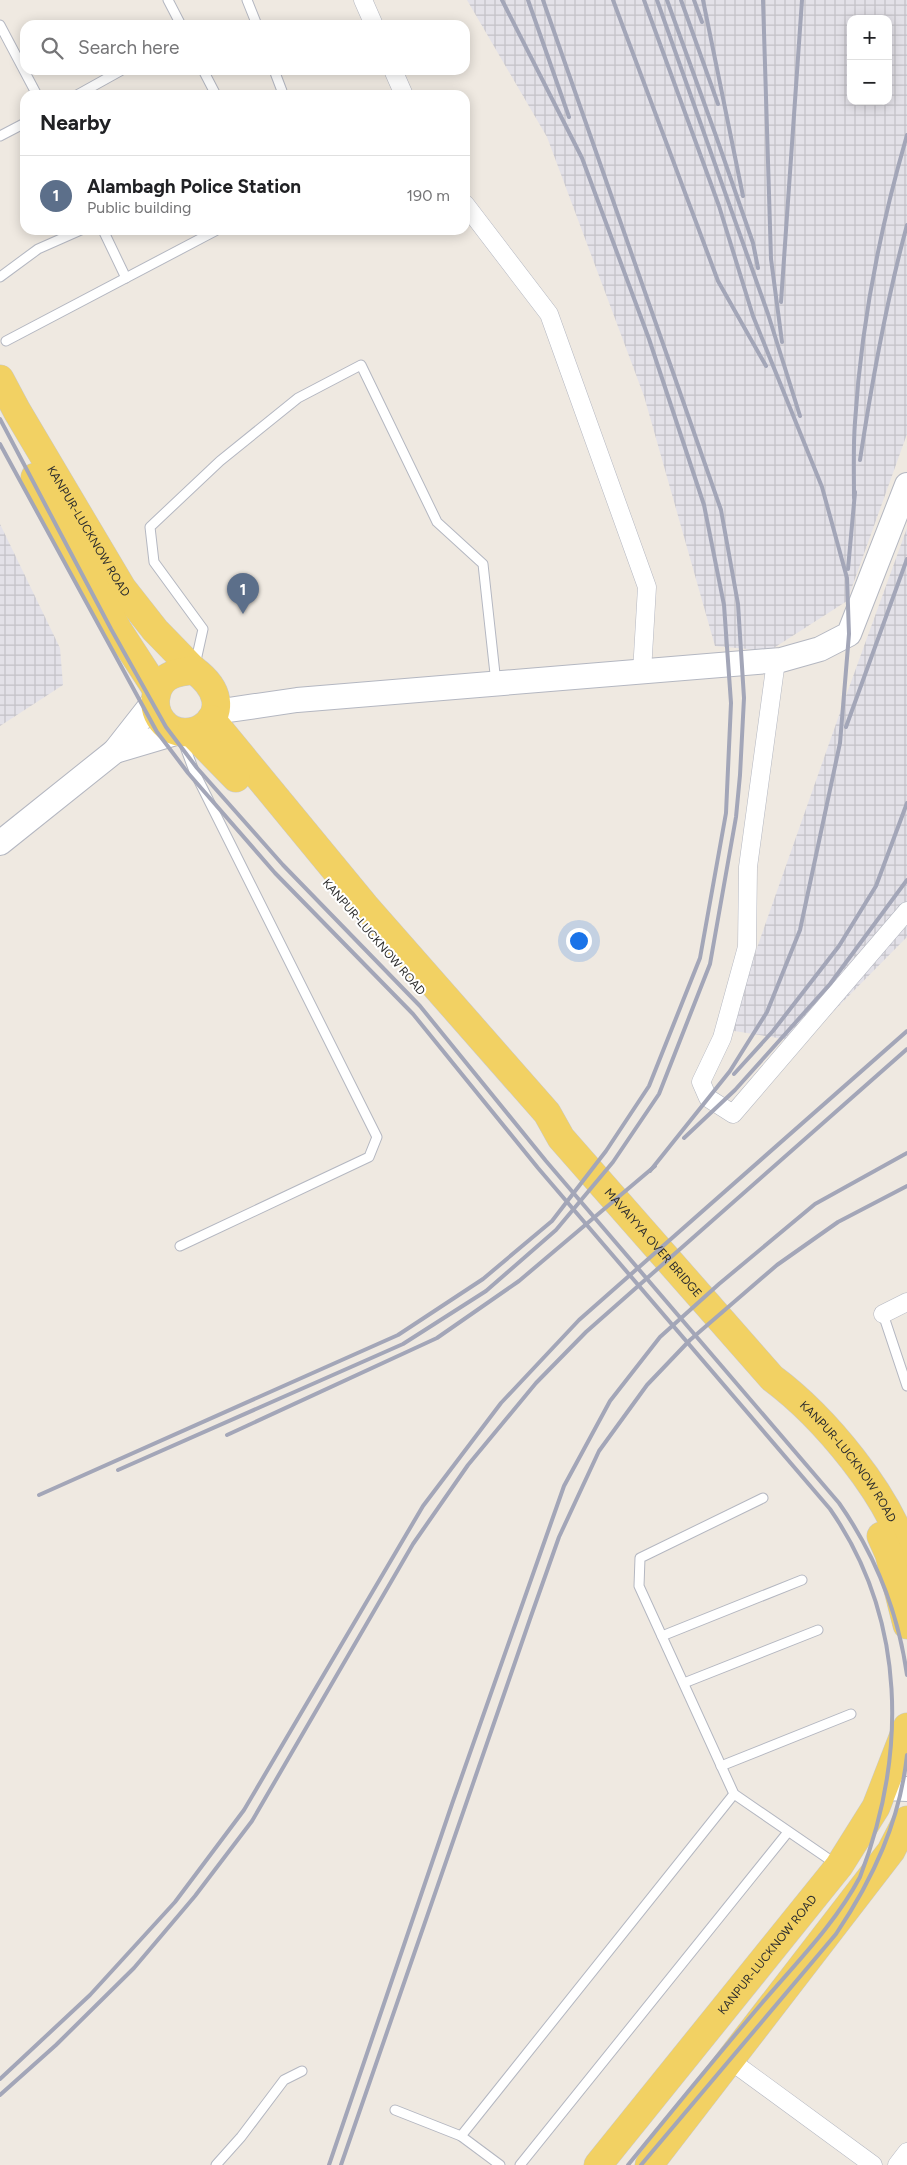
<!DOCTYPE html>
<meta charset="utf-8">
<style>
:root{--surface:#fff;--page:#f2f2f2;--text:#202124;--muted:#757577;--line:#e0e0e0;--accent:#4264fb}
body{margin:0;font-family:Figtree,sans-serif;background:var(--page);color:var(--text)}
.controls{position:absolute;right:15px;top:15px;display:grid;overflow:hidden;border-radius:10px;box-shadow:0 2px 12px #0003}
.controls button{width:45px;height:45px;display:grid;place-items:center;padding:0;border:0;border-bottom:1px solid var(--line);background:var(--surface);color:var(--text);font:25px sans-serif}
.you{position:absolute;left:578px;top:940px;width:18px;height:18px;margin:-12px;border:4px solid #fff;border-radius:50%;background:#1a73e8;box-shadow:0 0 0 8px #1a73e833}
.badge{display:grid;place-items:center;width:32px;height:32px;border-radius:50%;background:var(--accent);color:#fff;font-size:16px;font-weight:700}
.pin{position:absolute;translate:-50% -41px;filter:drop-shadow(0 1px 2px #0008)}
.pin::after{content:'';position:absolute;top:26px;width:18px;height:15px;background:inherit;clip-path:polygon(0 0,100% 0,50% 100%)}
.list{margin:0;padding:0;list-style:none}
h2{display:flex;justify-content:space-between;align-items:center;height:65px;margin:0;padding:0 20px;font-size:21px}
h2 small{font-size:16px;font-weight:400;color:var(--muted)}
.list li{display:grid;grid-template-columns:32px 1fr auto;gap:15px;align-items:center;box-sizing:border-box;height:80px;padding:0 20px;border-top:1px solid var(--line)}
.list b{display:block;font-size:19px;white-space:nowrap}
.list p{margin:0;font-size:16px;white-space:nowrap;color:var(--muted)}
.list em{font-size:16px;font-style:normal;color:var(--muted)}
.icon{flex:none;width:28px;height:28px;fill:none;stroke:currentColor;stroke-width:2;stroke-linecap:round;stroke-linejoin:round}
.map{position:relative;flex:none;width:907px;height:2165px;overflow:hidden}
.search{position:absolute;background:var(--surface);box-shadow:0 2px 12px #0003;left:20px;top:20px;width:450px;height:55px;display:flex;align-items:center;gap:12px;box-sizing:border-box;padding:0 18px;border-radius:15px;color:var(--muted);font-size:19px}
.panel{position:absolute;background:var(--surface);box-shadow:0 2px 12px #0003;left:20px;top:90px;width:450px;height:145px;border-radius:15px}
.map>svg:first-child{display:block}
.industrial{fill:url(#industrial-grid);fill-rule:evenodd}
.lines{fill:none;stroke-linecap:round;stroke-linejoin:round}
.lane-casing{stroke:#b4b7c1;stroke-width:11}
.street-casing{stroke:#b4b7c1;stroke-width:19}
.secondary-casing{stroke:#b4b7c1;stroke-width:26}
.primary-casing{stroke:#c9c9c9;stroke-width:29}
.lane{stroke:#fff;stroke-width:9}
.street{stroke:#fff;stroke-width:18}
.secondary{stroke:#fff;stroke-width:24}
.primary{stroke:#f2d163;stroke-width:28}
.rail{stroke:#a3a6b8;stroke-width:4}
.labels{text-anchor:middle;stroke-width:4;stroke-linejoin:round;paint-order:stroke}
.street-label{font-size:12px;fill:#2e2e2e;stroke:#fff}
</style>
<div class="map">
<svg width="907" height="2165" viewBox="0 0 907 2165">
<defs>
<pattern id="industrial-grid" width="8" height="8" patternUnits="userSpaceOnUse" patternTransform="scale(1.25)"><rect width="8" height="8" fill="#e3e1e8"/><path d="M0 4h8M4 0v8" fill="none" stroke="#c3c1c7"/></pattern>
</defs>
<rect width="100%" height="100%" fill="#efe9e1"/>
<g class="industrial">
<path d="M467,0h440v434l-60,167 -78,50 -54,-5 -71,-250 -97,-259zM851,19h37v82h-37z"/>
<path d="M0,524l60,124 3,37 -63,41z"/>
<path d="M907,528v409l-104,105 -75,-12 115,-326z"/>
</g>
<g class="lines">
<defs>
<g id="lane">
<path d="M168,0l13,25"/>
<path d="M247,0l10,25"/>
<path d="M0,25l37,70"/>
<path d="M203,70l13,25"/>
<path d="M274,70l8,21"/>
<path d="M77,95l45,-25"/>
<path d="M0,136l25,-13"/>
<path d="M103,230l23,48"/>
<path d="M0,277l38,-28 43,-19"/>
<path d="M6,341l211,-111"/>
<path d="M195,665l8,-36 -49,-67 -4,-35 70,-66 78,-63 63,-33 76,157 46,42 13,119"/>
<path d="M180,1246l189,-89 8,-20 -183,-366 -13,-35"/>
<path d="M883,1314l24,72"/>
<path d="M763,1498l-123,60 -1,28 95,208 102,70"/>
<path d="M662,1636l140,-56"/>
<path d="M684,1683l134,-53"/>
<path d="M721,1766l130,-52"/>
<path d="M395,2110l66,26 39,29"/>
<path d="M461,2136l273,-342"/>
<path d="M216,2165l25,-28 43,-57 18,-9"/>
<path d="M520,2165l268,-333"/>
</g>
<g id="street">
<path d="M363,0l11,25"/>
<path d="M393,70l11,25"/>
<path d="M465,204l84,110 98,273 -5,85"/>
<path d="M776,661l-28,206 -1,80 -25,91 -21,44 7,16 25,16 174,-203"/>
<path d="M883,1314l24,-12"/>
<path d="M731,2061l142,104"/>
<path d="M897,2165l10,-13"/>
</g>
<g id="secondary">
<path d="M215,712l82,-12 484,-40 39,-11 29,-15 58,-149"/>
<path d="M115,751l64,-19"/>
<path d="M0,843l115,-92 40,-51"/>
<path d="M884,1788l23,1"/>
</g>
<g id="primary">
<path id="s1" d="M0,379l17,32 105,177 33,42 39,40"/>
<path d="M35,477l83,153 39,60"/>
<path d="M194,670c55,41 -7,83 -32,51 -7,-9 -8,-19 -5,-29 5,-18 22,-20 37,-22z"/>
<path id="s2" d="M211,719l154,187 182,207 14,25 211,240c51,38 119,118 135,180"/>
<path d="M191,732l45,46"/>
<path d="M881,1536l8,18 18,71"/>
<path id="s3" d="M598,2165l241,-299 37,-59 31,-80"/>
<path d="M649,2165l242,-314 16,-31"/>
</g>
</defs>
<use href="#lane" class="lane-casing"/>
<use href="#street" class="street-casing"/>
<use href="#secondary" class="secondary-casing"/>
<use href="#primary" class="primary-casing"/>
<use href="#lane" class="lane"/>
<use href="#street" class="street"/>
<use href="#secondary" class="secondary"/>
<use href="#primary" class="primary"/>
<g class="rail">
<path d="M528,0l41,117"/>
<path d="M613,0l105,281 48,85"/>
<path d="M644,0l75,206 34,110 69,171 25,91 2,56 -9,109 -40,187 -33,82 -37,59 -80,100"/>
<path d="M657,0l111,314 32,102"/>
<path d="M667,0l49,136 37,107 5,25"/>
<path d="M681,0l37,104"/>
<path d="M694,0l8,22"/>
<path d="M703,0l40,196"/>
<path d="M763,0l8,259 11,83"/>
<path d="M781,302l21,-302"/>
<path d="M0,419l111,210 55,98 31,41 86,97 137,141 126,155 293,342c37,53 59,108 68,172"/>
<path d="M0,444l157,288 31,41 87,100 138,141 125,154 292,341c77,111 77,246 30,368 -25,47 -64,86 -98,126 -46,54 -90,108 -134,162"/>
<path d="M860,460c12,-79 26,-158 47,-235"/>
<path d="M854,498c0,-25 -1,-51 1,-76 6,-96 25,-194 52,-287"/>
<path d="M848,569l7,-77"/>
<path d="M846,727l61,-168"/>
<path d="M734,1074l39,-43 66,-85 37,-60 31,-83"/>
<path d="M684,1138l51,-48 95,-106 77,-104"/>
<path d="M227,1435l210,-97 82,-57 136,-115"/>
<path d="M118,1470l285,-126 83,-53 70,-61 57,-68 46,-68 51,-130 26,-147 4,-42 4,-77 -6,-94 -17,-94 -178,-510"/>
<path d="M39,1495l359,-160 85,-56 69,-58 54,-70 43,-65 51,-128 26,-145 5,-110 -7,-98 -20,-100 -55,-166 -67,-181 -80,-158"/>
<path d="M0,2079l90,-84 85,-93 69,-92 179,-304 78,-103 78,-83 328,-289"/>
<path d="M0,2095l56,-50 78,-77 61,-72 57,-75 161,-277 55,-79 68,-82 50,-51 321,-283"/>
<path d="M329,2165l123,-361 112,-318 46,-85 50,-64 59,-53 96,-80 92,-51"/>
<path d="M341,2165l189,-546 29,-82 40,-86 48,-66 43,-45 87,-75 61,-43 69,-36"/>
<path d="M641,2165l195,-231c37,-55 64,-113 71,-179"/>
</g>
</g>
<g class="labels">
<g class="street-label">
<text dy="4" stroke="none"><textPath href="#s1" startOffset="176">KANPUR-LUCKNOW ROAD</textPath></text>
<text transform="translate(374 937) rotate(49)" y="4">KANPUR-LUCKNOW ROAD</text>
<text dy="4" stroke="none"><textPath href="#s2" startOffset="686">MAVAIYYA OVER BRIDGE</textPath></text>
<text dy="4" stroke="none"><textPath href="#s2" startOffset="980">KANPUR-LUCKNOW ROAD</textPath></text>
<text dy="4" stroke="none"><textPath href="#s3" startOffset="270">KANPUR-LUCKNOW ROAD</textPath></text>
</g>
</g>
</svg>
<div class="controls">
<button>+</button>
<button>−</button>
</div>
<div class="you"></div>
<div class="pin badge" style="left:243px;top:614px;background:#5c6f8a">1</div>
<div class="search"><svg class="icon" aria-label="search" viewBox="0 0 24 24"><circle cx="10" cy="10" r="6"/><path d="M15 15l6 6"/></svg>Search here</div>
<section class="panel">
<h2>Nearby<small></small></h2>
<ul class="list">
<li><span class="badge" style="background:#5c6f8a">1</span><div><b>Alambagh Police Station</b><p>Public building</p></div><em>190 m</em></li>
</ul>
</section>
</div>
